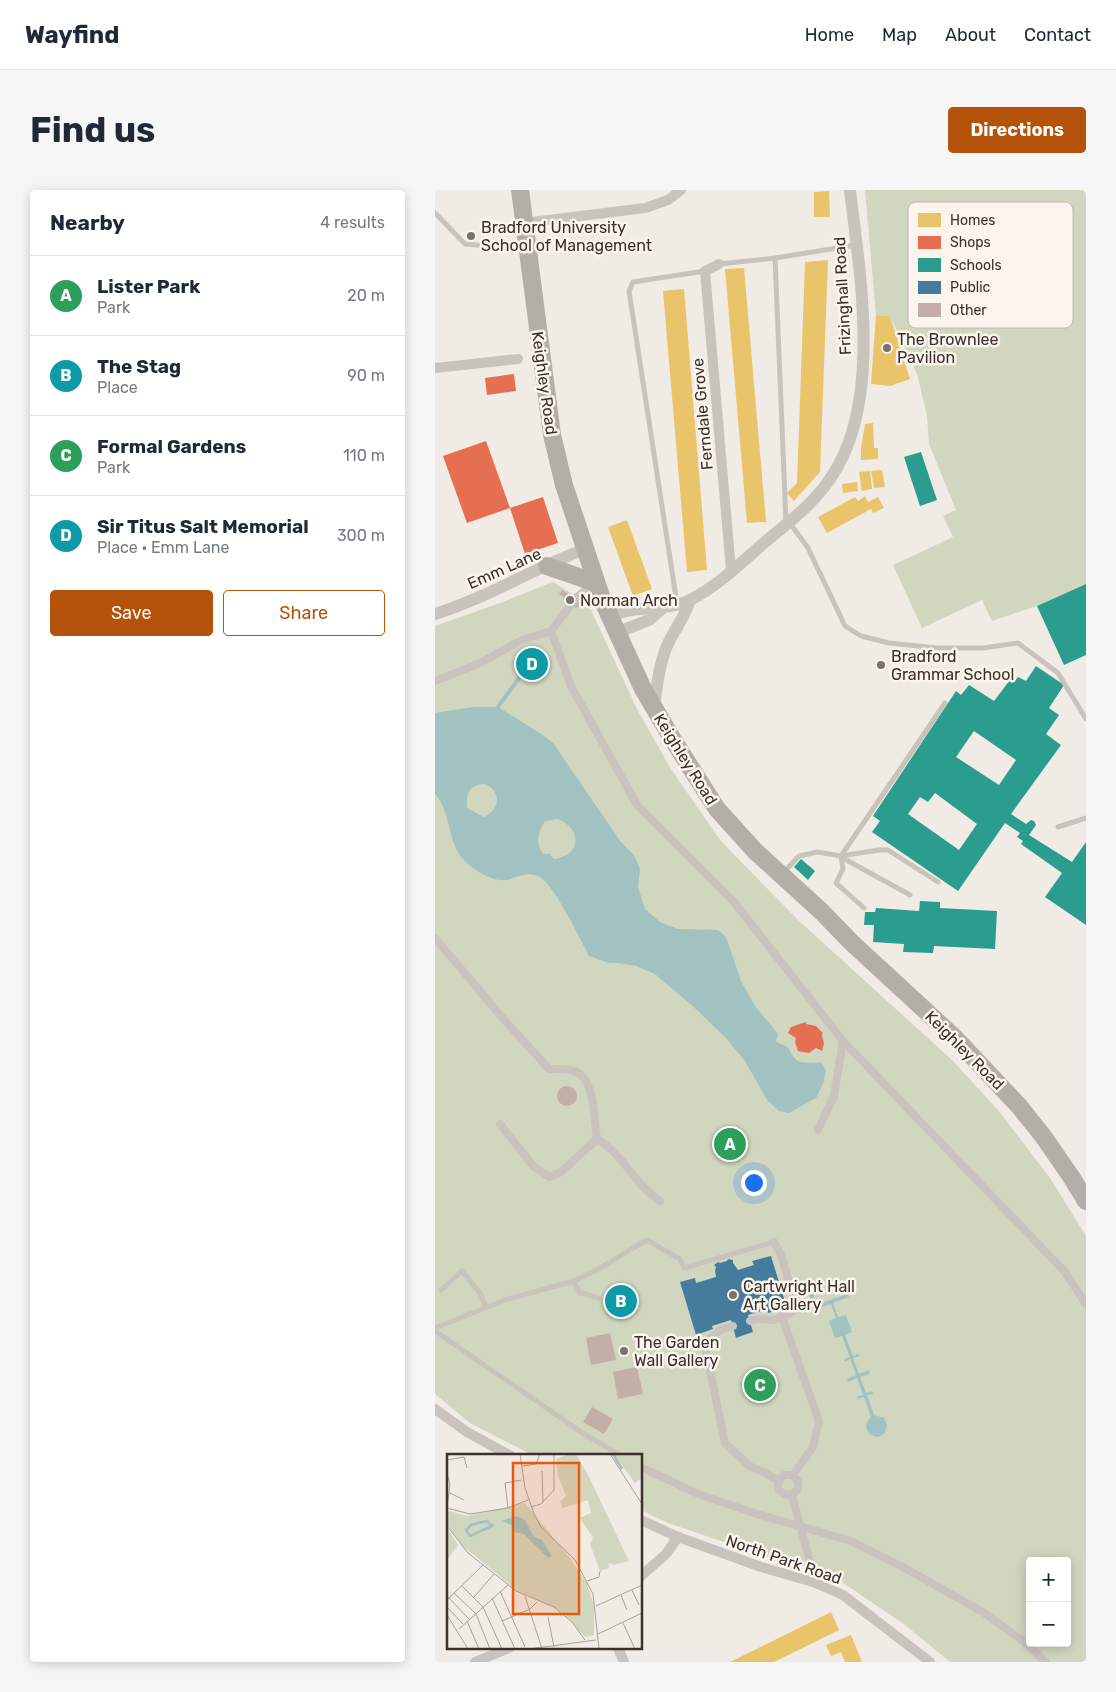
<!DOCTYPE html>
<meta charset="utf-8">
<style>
:root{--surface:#fff;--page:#f6f6f7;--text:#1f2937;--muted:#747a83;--line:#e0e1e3;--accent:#b45309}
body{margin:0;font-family:Rubik,sans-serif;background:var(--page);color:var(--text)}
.controls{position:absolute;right:15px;bottom:15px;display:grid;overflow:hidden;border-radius:5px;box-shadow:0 2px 12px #0003}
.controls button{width:45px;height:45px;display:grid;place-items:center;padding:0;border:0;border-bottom:1px solid var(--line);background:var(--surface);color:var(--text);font:25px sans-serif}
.you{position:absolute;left:318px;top:992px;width:18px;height:18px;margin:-12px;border:4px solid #fff;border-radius:50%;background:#1a73e8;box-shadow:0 0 0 8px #1a73e833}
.badge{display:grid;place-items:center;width:32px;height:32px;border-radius:50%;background:var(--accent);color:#fff;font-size:16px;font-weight:700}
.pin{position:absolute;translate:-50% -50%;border:2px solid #fff;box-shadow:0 1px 5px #0006}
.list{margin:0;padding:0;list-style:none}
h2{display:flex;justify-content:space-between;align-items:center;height:65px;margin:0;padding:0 20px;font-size:21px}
h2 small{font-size:16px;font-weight:400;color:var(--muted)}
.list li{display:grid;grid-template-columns:32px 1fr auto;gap:15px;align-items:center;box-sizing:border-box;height:80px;padding:0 20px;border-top:1px solid var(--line)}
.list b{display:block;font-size:19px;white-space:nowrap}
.list p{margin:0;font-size:16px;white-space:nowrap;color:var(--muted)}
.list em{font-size:16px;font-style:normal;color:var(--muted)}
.actions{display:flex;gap:10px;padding:15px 20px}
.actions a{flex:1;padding:11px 0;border:1px solid var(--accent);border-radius:5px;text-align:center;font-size:18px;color:var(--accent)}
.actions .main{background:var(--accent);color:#fff}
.map{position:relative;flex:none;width:651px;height:1472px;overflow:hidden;border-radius:5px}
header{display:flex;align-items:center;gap:30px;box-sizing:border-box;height:70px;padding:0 25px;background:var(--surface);border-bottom:1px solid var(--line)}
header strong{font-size:24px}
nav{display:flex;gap:28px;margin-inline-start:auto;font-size:18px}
.intro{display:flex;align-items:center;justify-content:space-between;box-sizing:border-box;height:120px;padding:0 30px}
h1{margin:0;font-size:35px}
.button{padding:12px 22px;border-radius:5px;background:var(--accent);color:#fff;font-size:18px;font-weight:700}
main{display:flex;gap:30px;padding:0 30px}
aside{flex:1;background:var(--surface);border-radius:5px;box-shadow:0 2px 12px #0003}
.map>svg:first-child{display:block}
.green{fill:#d1d6bf;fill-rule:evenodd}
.water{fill:#a1c2c1;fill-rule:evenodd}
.homes{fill:#e9c46a}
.shops{fill:#e76f51}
.schools{fill:#2a9d8f;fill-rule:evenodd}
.public{fill:#457b9d}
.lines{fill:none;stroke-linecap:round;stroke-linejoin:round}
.stream{stroke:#a1c2c1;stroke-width:4}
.building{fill:#c3afa7}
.service{stroke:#c9c3be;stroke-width:5}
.pedestrian{stroke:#c9c3be;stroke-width:8}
.minor{stroke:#c9c3be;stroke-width:10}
.tertiary{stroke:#c9c3be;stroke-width:12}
.trunk{stroke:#b4aea8;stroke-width:18}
.poi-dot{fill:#7a716c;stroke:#fbf5ee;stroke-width:2}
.labels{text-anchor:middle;stroke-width:5;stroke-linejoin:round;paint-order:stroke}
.poi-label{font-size:16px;fill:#3b302b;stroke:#fbf5ee;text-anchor:start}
.street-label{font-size:16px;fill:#3b302b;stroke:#fbf5ee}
.inset-river{fill:none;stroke:#a1c2c1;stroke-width:2.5}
.inset-road{fill:none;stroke:#a8a09b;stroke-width:1}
.view{fill:#e8590c;fill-opacity:0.15;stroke:#e8590c;stroke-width:2.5}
.inset-edge{fill:none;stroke:#3b302b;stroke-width:2.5}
.key{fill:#fbf5ee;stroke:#c1bab4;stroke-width:1}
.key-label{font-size:14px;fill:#3b302b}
</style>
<header>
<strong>Wayfind</strong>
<nav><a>Home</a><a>Map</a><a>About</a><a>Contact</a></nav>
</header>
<div class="intro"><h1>Find us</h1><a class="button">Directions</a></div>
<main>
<aside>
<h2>Nearby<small>4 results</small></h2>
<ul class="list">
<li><span class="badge" style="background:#2e9e5b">A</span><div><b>Lister Park</b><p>Park</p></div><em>20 m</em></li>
<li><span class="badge" style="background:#0f9aa8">B</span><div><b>The Stag</b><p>Place</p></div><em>90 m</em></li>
<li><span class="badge" style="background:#2e9e5b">C</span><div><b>Formal Gardens</b><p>Park</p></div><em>110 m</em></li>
<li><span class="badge" style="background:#0f9aa8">D</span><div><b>Sir Titus Salt Memorial</b><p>Place · Emm Lane</p></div><em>300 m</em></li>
</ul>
<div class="actions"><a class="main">Save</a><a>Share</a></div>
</aside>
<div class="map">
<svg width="651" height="1472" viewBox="0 0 651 1472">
<rect width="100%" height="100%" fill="#f0ebe5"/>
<g class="green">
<path d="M430,0h221v394l-49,22 -45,15 -10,-21 -60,28 -29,-63 60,-28 -10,-21 13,-6 -27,-66 -2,-29 -10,-41 -27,-58 -14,-1z"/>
<path d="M118,392l24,15 14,13 47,101 33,58 49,71 77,79 156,142 45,49 52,68 36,58v426h-136l-45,-37 -85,-58 -32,-3 -120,-41 -27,-13v-54h-107l-64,-33 -35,-29v-768l65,-23zM595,1371h37v82h-37z"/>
</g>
<g class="water">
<path d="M38,517h25l45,28 10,8 68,99 13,13 6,14 -2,18 7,22 15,13 18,7 40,1 8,7 15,44 14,25 23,28 -2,8 12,5c9,21 16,14 34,16l4,8 -3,13 -7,14 -27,15 -10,-2 -12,-11 -22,-39 -19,-23 -29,-28 -42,-36 -19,-8 -17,-3h-10l-20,-7c-8,-16 -34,-69 -48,-78 -16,-10 -27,4 -41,2 -12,-1 -28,-11 -36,-20 -17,-17 -12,-47 -29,-66v-81zM50,594c18,8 14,26 -1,33l-17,-9c-1,-15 2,-23 18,-24zM123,629c24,10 24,36 -4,40l-4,-5h-7c-8,-12 -5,-21 2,-33z"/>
<path d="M409,1092l5,15 -16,6 5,14 8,-2 6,17 -7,3 8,21 5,-2 2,2 -7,2 6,16 10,-4 1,4 -10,3 6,16 6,-2 1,3 -6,1 7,20 10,3 3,7 -2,8 -7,4 -7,-2c-7,-6 -6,-13 0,-18l-7,-20 -6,2 -1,-3 6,-1 -6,-17 -9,4 -1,-3 9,-4 -6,-16 -5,3 -1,-3 6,-2 -8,-21 -7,2 -6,-17 7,-3 -5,-14 -16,5 -6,-15 4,-1 4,12 27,-10 -4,-12z"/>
</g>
<g class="homes">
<path d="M394,1l1,26h-16v-25z"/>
<path d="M393,70l-8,212 -26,29 -7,-8 10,-10 8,-221z"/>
<path d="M309,78l22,254 -19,1 -22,-254z"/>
<path d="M249,99l23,281 -20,2 -24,-281z"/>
<path d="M441,125l14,1 20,63 -20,7 -19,-2z"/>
<path d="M438,233l1,25h4v11l-17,1v-11l4,-25z"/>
<path d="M447,280l3,17 -11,1 -3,-17z"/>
<path d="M435,281l2,18 -10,2 -3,-19z"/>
<path d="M422,292l1,9 -15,2 -1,-9z"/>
<path d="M430,306l3,6 10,-5 6,11 -11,5 -2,-4 -44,24 -9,-16 37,-20 3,4z"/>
<path d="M192,330l25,69 -19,7 -25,-69z"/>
<path d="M396,1422l8,18 -65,32h-44z"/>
<path d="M416,1445l11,27h-17l-4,-10 -10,4 -5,-11z"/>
</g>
<g class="shops">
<path d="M79,184l2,17 -29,4 -2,-17z"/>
<path d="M51,251l24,67 -43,15 -24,-67z"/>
<path d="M108,307l15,46 -33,11 -15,-46z"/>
<path d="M371,832v2l10,2 7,7 -1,2 2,9 -2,7 -6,-3 -7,5 -11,-2 -3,-9 1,-4 -8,-5 3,-6z"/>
</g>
<g class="schools">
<path d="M486,262l16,48 -17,6 -16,-49z"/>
<path d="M651,394v71l-22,10 -27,-59z"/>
<path d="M601,476l28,19 -15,23 10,7 -13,19 15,11 -50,69 15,10 5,-4 3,1 2,4 -7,10 43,27 14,-20v83l-41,-28 17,-24 -41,-29 2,-3 -6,-4 3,-4 -15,-10 -47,68 -86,-59 8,-11 -7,-5 83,-125 5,4 8,-10 25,16 16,-21 4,2 4,-5 8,4zM539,541l42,29 -17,25 -43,-28zM500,603l42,31 -18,26 -51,-36 12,-17 8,5z"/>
<path d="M366,669l14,12 -7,9 -14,-13z"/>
<path d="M485,711l20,1v6l57,3 -2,38 -61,-3 -1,7 -30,-1 1,-8 -31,-2 1,-17h-10l1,-13h10l1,-4 43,3z"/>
</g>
<path class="public" d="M336,1066l16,52 -19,5 -1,-4 -19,6 5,17 -9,3 -8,3 -5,-18 -19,6 1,3 -17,6 -16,-53 15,-4 1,5 20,-6 -1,-6 1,-4 -2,-2 4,-3 2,1 7,-2 1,-2 5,1v3l5,7 16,-5 -2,-4z"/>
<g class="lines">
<path class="stream" d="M63,517l21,-29"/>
</g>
<g class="building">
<path d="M127,400l19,12 -1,4 -4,2 -13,-9 1,-2 -5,-3z"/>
<circle cx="132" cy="906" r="10"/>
<path d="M175,1143l6,27 -25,5 -5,-27z"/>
<path d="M202,1177l6,27 -25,5 -5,-27z"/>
<path d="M157,1217l21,12 -9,15 -21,-12z"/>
</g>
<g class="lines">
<g class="service">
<path d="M0,23l30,31 59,5"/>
<path d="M340,68l11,264"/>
<path d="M284,74l56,-6 81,-13"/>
<path d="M354,332l19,26 37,78 16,10 28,7 48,5h46l35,-5 40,30 28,46"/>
<path d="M242,414l-48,-313 4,-9 72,-11"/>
<path d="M623,637l28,-9"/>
<path d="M406,666l38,-6h9l50,32"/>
<path d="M406,666l2,13 -7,14 28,25"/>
<path d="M406,667l69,38"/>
<path d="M348,683l16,-17 18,-4 24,4 104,-153"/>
<path d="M139,1091l5,11 19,6"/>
<path d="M6,1100l21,-19 18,22 6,14"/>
<path d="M0,1138l70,-28 69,-19 19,-9 54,-32 33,19 4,9 90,-26"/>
<path d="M0,1141l149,103 38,22"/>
</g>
<g class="pedestrian">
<path d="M161,393l-19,14 -26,34 20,55 66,119 97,97 109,139 -9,55 -16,34"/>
<path d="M0,491l43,-17 44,-24 29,-9"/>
<path d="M0,748l72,85 42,46c9,0 23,-1 31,5 15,11 14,47 17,65 28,16 37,46 63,62"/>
<path d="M408,851l222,231 21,32"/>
<path d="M65,934l34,43 16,10 11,-5 36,-33"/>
<path d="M347,1127l37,104 -6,26 -20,28"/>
<path d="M315,1131c10,-3 10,-2 20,-1 7,0 16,-5 23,-8l3,-8 -15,-49 -7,-13"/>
<path d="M298,1136l-13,4 -6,6 -10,4 20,99 1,4 24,23 15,6 15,9"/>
<path d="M206,1277l57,27 59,20 94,27 50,25 82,46 40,29 23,21"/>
<path d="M357,1305l6,-6v-8l-5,-6h-9l-5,6 -1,8 6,5 8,1 19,71 2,16"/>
</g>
<g class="minor">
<path d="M89,33l121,-15 23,-8 13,-10"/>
<path d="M284,74l-14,7 26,299"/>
<path d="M0,178l83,-9"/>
<path d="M0,1219l32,23 44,24"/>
<path d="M206,1330l37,17 83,30 52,15 30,13 87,67"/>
<path d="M206,1386l25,-22 12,-17"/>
<path d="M183,1458l6,14"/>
<path d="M40,1472l34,-14"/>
</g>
<g class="tertiary">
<path d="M0,424c52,-16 99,-46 150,-65"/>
<path d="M174,426c7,-2 15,-5 22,-6 20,-3 41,-1 59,-10 28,-14 52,-38 75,-58 23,-19 49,-39 65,-63 53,-75 30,-204 20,-289"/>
<path d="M181,443l33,-13 15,-13"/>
<path d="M219,517c3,-21 5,-42 13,-61 8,-18 17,-27 23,-46"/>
</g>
<g class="trunk">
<path d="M85,0l32,245 12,50 38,114 41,90 30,51 44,69 38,42 67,61 29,30 103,95 65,69 24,30 29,42 14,23"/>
<path d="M112,376l49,17"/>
</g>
</g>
<g class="poi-dot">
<circle cx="36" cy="46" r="5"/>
<circle cx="452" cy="158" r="5"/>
<circle cx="135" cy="410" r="5"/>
<circle cx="446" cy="475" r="5"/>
<circle cx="298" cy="1105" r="5"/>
<circle cx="189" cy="1161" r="5"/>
</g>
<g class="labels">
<g class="poi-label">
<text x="46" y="43">Bradford University<tspan x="46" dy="18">School of Management</tspan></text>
<text x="462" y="155">The Brownlee<tspan x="462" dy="18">Pavilion</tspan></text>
<text x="145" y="416">Norman Arch</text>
<text x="456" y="472">Bradford<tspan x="456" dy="18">Grammar School</tspan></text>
<text x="308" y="1102">Cartwright Hall<tspan x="308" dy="18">Art Gallery</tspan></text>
<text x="199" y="1158">The Garden<tspan x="199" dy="18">Wall Gallery</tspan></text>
</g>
<g class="street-label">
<text transform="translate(407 106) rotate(-93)" y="6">Frizinghall Road</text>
<text transform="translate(110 193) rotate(82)" y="6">Keighley Road</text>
<text transform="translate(267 224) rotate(-95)" y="6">Ferndale Grove</text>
<text transform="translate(69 378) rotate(-24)" y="6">Emm Lane</text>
<text transform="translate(251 569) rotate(58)" y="6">Keighley Road</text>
<text transform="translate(530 860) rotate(45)" y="6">Keighley Road</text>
<text transform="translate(349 1369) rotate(19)" y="6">North Park Road</text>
</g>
</g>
<g transform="translate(12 1264)">
<rect width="195" height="195" fill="#f0ebe5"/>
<path d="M123,0h6l13,23 40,84 -16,4 -1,-2 -4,1 1,4 -9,3 -10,-27 3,-6 -13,-20 11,-5 -3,-13 -25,8 -3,-6 6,-6 -8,-20 -2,-17zM167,0h28v24l-7,5zM78,49l45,55 17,26 7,22v29l-9,2 -24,-26 -45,-21 -54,-45 -15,-20v-13l3,-1 17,5zM0,74l11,17 -11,15z" fill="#d1d6bf"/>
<path d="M69,62l9,4 9,17 8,3 10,16 -4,2 -24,-24 -9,-2 -3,-7 -11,-4z" fill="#a1c2c1"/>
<path class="inset-river" d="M166,0l9,15M23,82l-4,-6 5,-5 16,-4 5,5M23,82l24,-11"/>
<path class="inset-road" d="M73,0l5,34 9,26 7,13 34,33 18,34 6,55M163,0l32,50M0,6l17,-3 3,11M75,12l14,-2 4,-10M95,17l1,31M0,19l3,12 -3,22M3,39l14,7M84,53l10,-3 13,-14v-36M0,54l23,6 38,-6 20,-8M61,54l-3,-25 16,-3M0,72l21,27 48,38 38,16 18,15 13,18M140,127l12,-4 1,-6M15,132l21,21 19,42M185,136l7,15M53,137l25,56M7,139l22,21 14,35M174,141l6,15M0,142l22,23M78,142l17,53M27,143l20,-23M45,144l23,51M0,146l36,-35M149,152l46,-21M0,153l16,17M0,161l21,34M101,163l6,30M20,167l12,28M55,167l28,-12 7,-7M176,169l12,26M12,175l49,-44M151,180l44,-21M82,195l67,-9"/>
<path class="view" d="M66,9h66v151h-66z"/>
<rect width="195" height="195" class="inset-edge"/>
</g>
<rect x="473" y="12" width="165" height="126" rx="8" class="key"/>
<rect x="483" y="23" width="23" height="14" fill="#e9c46a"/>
<rect x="483" y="46" width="23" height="13" fill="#e76f51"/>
<rect x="483" y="68" width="23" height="14" fill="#2a9d8f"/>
<rect x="483" y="91" width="23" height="13" fill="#457b9d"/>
<rect x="483" y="113" width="23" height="14" fill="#c3afa7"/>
<g class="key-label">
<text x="515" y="35">Homes</text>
<text x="515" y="57">Shops</text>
<text x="515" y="80">Schools</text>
<text x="515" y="102">Public</text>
<text x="515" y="125">Other</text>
</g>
</svg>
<div class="controls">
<button>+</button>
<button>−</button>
</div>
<div class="you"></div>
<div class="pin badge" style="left:295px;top:954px;background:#2e9e5b">A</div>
<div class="pin badge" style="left:186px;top:1111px;background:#0f9aa8">B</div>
<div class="pin badge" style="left:325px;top:1195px;background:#2e9e5b">C</div>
<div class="pin badge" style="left:97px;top:474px;background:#0f9aa8">D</div>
</div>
</main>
